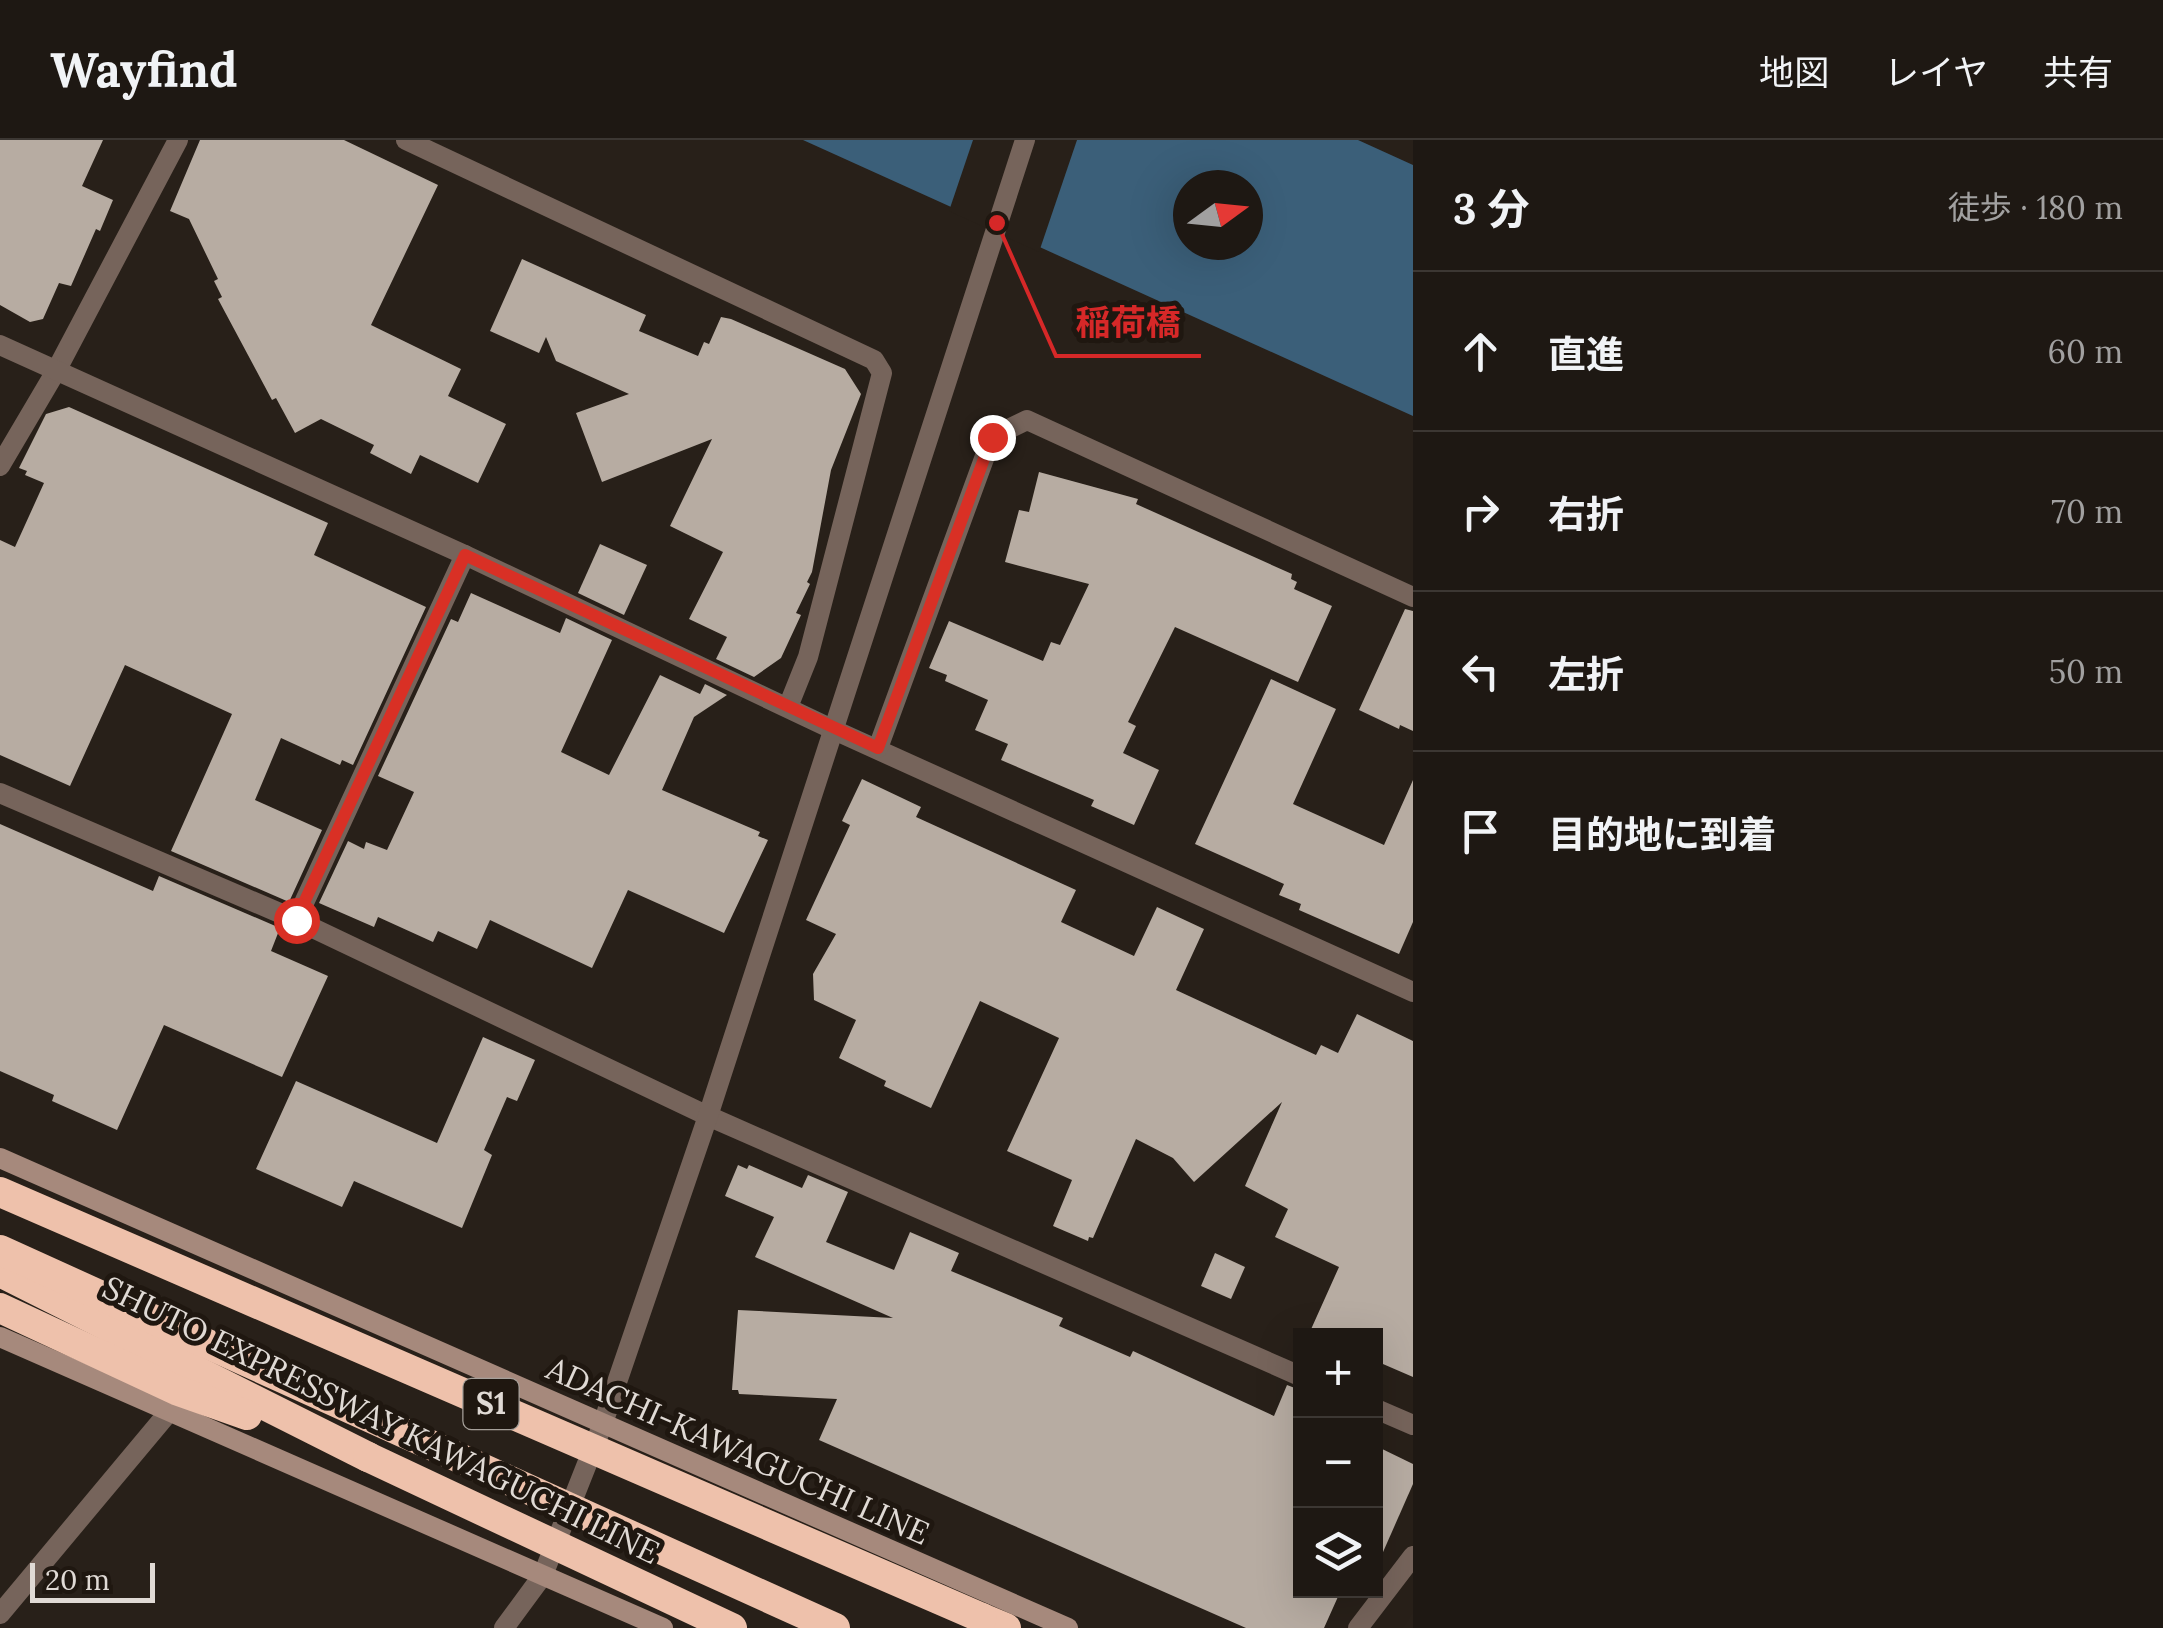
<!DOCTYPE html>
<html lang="ja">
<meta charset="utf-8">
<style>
:root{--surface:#1e1813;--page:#2b2521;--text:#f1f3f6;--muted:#a1a0a0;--line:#3c3733}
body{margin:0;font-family:Lora,"Noto Sans JP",serif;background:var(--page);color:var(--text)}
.controls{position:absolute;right:30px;bottom:30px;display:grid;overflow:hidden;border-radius:0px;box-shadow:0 10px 40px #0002}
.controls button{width:90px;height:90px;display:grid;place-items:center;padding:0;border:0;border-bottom:2px solid var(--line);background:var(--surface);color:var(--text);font:50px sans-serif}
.compass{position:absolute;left:1173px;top:30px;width:90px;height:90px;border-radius:50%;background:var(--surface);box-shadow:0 10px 40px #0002;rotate:75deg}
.scale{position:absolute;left:30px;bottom:25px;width:125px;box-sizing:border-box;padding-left:10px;border:5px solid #e0dad5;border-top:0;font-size:28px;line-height:35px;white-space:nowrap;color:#e0dad5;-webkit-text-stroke:8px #1f1710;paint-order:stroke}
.stop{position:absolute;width:30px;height:30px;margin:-22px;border:8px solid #d93025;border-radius:50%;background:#fff}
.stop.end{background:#d93025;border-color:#fff;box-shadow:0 2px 10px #0008}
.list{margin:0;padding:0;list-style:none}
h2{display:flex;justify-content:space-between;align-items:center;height:130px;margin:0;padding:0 40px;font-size:42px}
h2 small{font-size:32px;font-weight:400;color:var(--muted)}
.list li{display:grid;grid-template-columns:65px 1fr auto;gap:30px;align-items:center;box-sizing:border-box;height:160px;padding:0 40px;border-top:2px solid var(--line)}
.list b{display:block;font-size:38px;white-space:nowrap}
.list em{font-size:32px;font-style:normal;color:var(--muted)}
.icon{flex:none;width:55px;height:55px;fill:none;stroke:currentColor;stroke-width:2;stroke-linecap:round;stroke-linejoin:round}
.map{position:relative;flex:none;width:1413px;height:1488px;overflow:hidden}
header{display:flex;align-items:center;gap:60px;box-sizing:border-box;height:140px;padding:0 50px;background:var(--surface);border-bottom:2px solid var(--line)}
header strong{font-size:48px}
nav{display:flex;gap:55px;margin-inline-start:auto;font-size:35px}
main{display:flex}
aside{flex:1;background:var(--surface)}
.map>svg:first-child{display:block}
.water{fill:#3b5f79;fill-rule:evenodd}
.pier{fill:#282019}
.building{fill:#b7aca2}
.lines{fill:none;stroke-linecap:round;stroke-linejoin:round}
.minor{stroke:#76645b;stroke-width:20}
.tertiary{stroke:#76645b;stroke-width:20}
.secondary{stroke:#a6897c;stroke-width:20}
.motorway{stroke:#eec1ab;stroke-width:30}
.motorway-bridge{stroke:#eec1ab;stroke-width:30}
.route{stroke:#d93025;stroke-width:12}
.labels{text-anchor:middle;stroke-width:10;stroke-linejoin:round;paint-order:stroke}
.shield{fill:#1f1710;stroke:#a6a09a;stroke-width:2.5}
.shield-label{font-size:30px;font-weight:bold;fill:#e0dad5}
.street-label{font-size:32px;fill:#e0dad5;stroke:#1f1710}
.leader{fill:none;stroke:#d62828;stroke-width:4}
.callout-dot{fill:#d62828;stroke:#1f1710;stroke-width:4}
.callout-label{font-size:35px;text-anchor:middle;font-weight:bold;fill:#d62828;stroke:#1f1710;stroke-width:10;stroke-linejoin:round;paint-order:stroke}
</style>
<header>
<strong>Wayfind</strong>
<nav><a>地図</a><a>レイヤ</a><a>共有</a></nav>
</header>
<main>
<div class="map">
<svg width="1413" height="1488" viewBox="0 0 1413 1488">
<rect width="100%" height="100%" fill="#282019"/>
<path class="water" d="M803,0h555l55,25v251zM1188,45h60v60h-60z"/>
<path class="pier" d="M973,0h104l-38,112 -90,-41z"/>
<g class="building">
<path d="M0,0h103l-21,46 31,14 -13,31 -4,-2 -25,57 -12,-3 -16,36 -13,3 -30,-17z"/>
<path d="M200,0h144l94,45 -67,140 90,44 -13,27 58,28 -28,59 -58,-28 -9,19 -41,-21 4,-8 -53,-26 -26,14 -19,-35 -4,2 -54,-101 4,-2 -8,-16 4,-2 -29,-60 -19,-8z"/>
<path d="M522,119l124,56 -7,16 59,25 6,-14 5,2 12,-27 10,2 114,50 16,25 -30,76 -19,102 -5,10 3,2 -14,29 5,2 -20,43 -27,19 -38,-18 11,-22 -38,-18 34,-67 -53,-26 42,-87 -110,43 -26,-69 53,-19 -73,-33 -10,-24 -7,16 -49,-22z"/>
<path d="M69,267l259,116 -14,32 112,52 -73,158 -11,-5 -2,5 -59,-27 -26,62 67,30 -33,72 -118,-51 61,-137 -107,-49 -55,121 -70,-31v-215l15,7 29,-64 -19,-8 2,-4 -8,-3 27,-54z"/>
<path d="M1039,332l99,27 -2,5 156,70 -1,5 6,3 -3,7 38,17 -34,76 -123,-55 -47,95 8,4 -13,27 36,17 -25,55 -43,-19 3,-6 -93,-40 7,-16 -33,-14 13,-30 -43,-19 2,-6 -18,-7 20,-47 94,40 8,-19 9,3 29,-61 -84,-22 14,-52 10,2z"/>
<path d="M600,404l47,21 -23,50 -46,-22z"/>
<path d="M471,453l89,40 6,-15 46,22 -51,112 48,23 51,-100 40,19 5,-10 22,11 -33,22 -32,73 98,42 -2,4 10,4 -44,93 -96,-43 -36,78 -102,-48 -13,29 -39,-18 -5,11 -55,-25 -4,10 -55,-24 29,-62 16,8 2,-7 21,8 27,-58 -36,-16 73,-157 7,3z"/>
<path d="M1405,469l8,2v120l-13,-6 -1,4 -40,-19z"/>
<path d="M1271,539l65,30 -43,95 91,41 29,-65v142l-14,32 -100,-44 2,-6 -22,-9 5,-11 -89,-40z"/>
<path d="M862,639l59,28 -5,10 160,73 -15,32 73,34 23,-49 47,22 -28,61 140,65 5,-10 17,8 19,-39 56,27v336l-37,-16v-25h-68l31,-69 -64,-30 13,-28 -43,-23 37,-84 -88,80 -21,-24 -37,-19 -43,99 -4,-1 -1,4 -35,-15 19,-46 -65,-29 52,-113 -79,-37 -49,107 -47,-22 2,-5 -47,-23 17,-38 -42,-20 -1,-26 23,-40 -30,-14 44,-95 -8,-4z"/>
<path d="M0,684l153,67 6,-15 121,52 -9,23 57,25 -46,101 -118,-52 -47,105 -65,-29 2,-6 -54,-24z"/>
<path d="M483,897l52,23 -18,41 -10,-4 -23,53 8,5 -30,73 -108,-47 -12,26 -86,-38 40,-88 141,62z"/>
<path d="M738,1025l9,4 2,-4 53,23 6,-13 40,17 -22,50 68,28 16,-38 49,21 -8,18 112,47 -4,8 71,31 3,-6 141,65 13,-31 13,5v200h41l-17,38h-78l-427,-188 18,-41 -98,-5 -1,-4h-6l6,-80 155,8 -138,-61 19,-40 -49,-21z"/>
<path d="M1215,1113l30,14 -14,32 -30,-13z"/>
<path d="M1376,1306l37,18v20l-37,84z"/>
</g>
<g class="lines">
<g class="minor">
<path d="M406,0l468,220 8,13 -74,284 -20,50"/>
<path d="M0,326l56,-95 122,-231"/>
<path d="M834,590l579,262"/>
<path d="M878,608l114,-311 35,-17 386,177"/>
<path d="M0,653l296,127 412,196 592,260"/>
<path d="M296,780l169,-365"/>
<path d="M1376,1269l37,16"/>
<path d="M0,1474l168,-201"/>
<path d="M1358,1488l55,-72"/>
</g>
<g class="tertiary">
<path d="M0,205l465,210 369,175"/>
<path d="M504,1488l39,-53 59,-149 106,-310 317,-976"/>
</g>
<g class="secondary">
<path d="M0,1018l1068,470"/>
<path d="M0,1197l663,291"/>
</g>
<g class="motorway">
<path d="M0,1132l368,185"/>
<path d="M0,1168l176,82 71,25"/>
<path d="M982,1478l24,10"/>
</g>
<g class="motorway-bridge">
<path d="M0,1052l982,426"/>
<path d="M0,1110l835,378"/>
<path d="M368,1317l364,171"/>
</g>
</g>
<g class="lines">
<path class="route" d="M296,780l169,-365 413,193 114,-311"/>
</g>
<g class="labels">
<rect class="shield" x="463.5" y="1239" width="55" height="50" rx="8"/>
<g class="shield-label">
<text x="491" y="1274">S1</text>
</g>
<g class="street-label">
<text transform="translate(381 1280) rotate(26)" y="11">SHUTO EXPRESSWAY KAWAGUCHI LINE</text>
<text transform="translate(738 1311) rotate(24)" y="11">ADACHI-KAWAGUCHI LINE</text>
</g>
</g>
<path class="leader" d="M997 83L1056 216H1201"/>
<circle class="callout-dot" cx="997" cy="83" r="10"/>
<g class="callout-label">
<text x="1128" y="195">稲荷橋</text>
</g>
</svg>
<div class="controls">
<button>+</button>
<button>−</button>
<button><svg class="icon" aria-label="layers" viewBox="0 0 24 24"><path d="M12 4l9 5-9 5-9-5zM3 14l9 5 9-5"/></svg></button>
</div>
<svg class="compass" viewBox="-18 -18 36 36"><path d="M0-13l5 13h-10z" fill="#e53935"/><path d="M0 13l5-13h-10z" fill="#a1a0a0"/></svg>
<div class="scale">20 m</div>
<div class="stop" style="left:296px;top:780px"></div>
<div class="stop end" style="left:992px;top:297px"></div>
</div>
<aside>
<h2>3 分<small>徒歩 · 180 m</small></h2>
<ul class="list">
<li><svg class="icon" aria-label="ahead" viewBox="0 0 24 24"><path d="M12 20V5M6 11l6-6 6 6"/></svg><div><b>直進</b></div><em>60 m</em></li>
<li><svg class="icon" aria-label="right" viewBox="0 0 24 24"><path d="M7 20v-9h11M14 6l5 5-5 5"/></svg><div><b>右折</b></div><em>70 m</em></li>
<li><svg class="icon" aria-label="left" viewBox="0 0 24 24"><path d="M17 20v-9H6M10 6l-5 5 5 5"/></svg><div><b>左折</b></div><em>50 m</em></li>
<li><svg class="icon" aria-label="arrive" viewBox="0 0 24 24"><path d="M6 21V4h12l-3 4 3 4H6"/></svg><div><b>目的地に到着</b></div></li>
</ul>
</aside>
</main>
